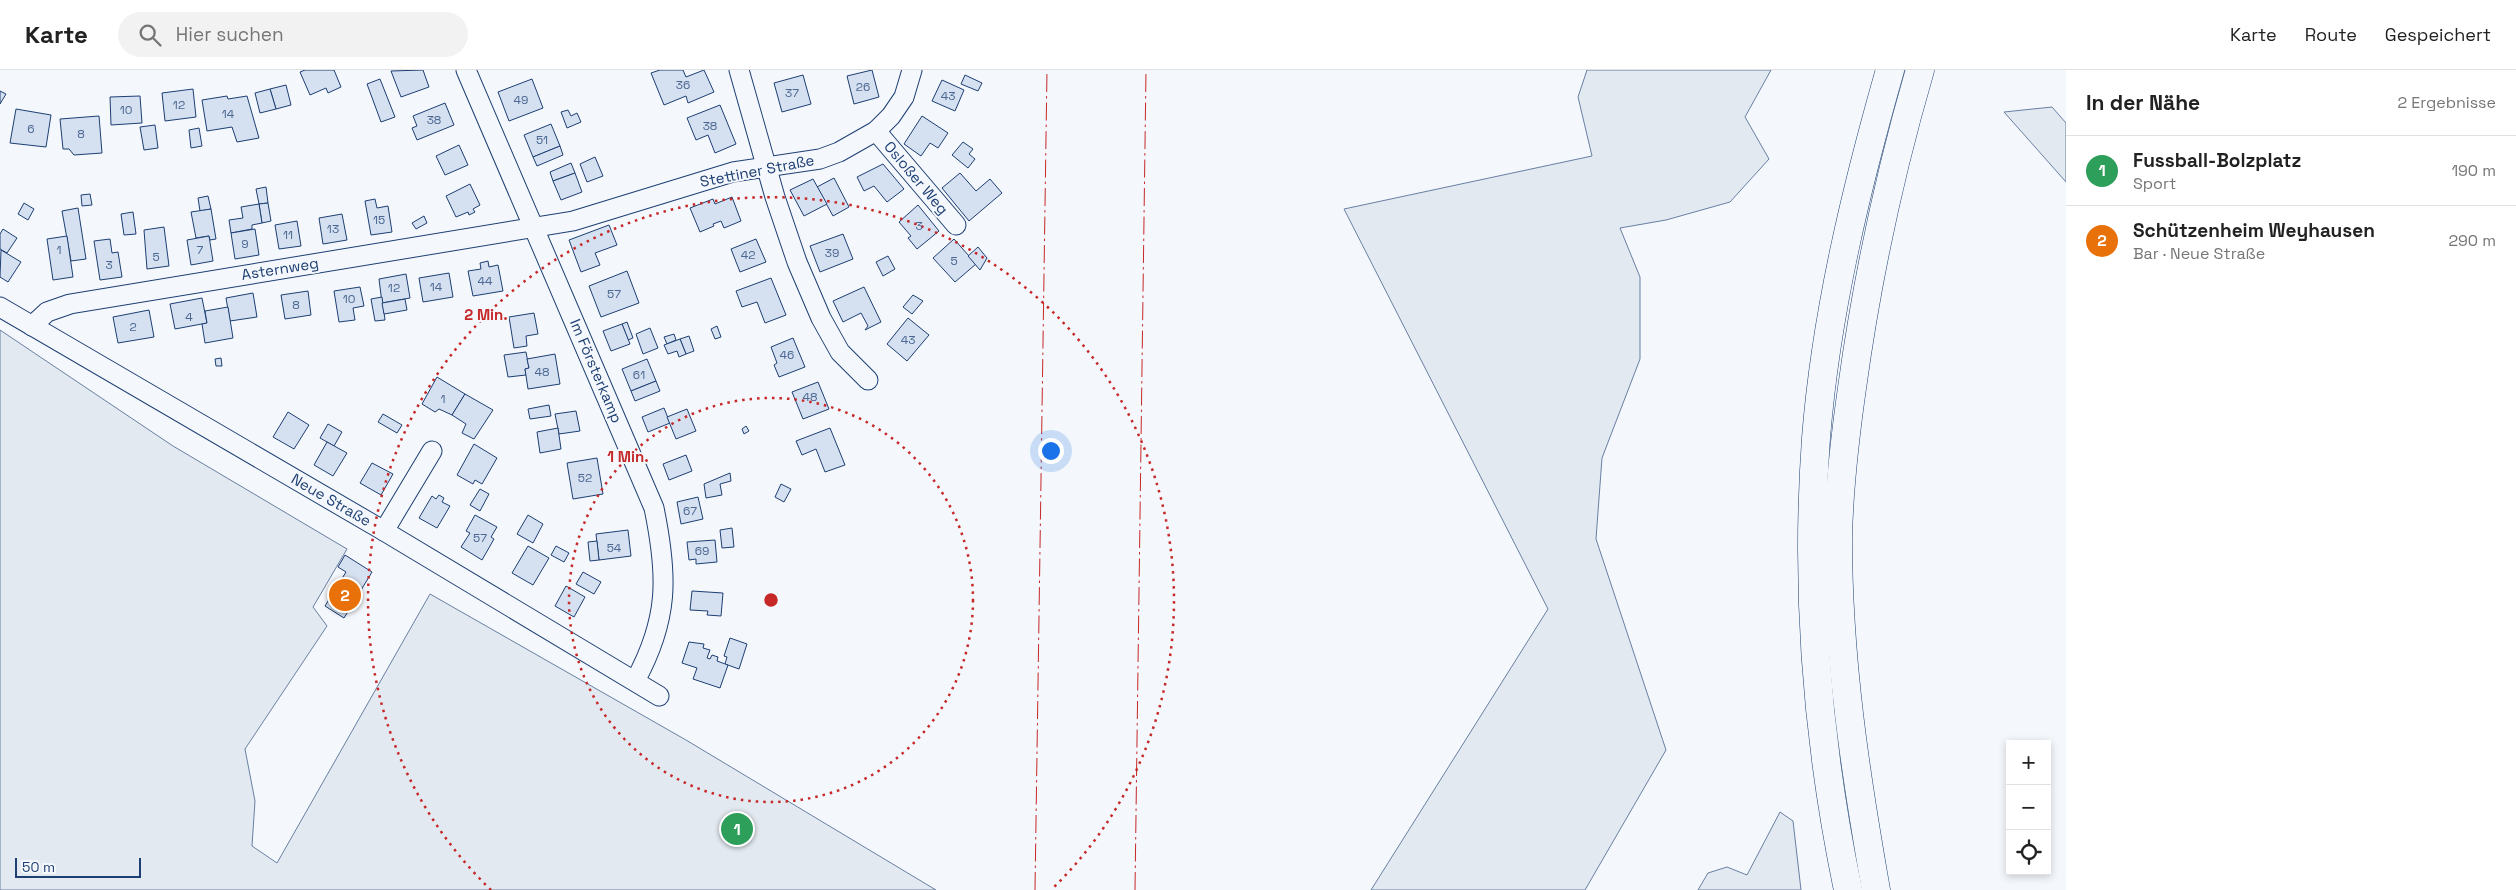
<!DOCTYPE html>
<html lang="de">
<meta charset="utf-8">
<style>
:root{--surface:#fff;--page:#f2f2f2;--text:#222;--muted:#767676;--line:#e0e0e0;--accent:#c62828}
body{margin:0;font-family:"Space Grotesk",sans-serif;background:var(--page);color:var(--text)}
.controls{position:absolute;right:15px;bottom:15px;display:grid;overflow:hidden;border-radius:0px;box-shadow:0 2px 8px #0003}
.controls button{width:45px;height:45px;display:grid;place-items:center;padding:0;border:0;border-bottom:1px solid var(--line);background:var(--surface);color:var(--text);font:25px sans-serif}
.scale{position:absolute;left:15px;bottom:12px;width:126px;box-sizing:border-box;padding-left:5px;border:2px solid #1d3f73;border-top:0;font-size:14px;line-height:18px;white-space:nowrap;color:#1d3f73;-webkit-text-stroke:4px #f4f7fb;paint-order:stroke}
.you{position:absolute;left:1050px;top:380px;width:18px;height:18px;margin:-12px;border:4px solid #fff;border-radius:50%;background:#1a73e8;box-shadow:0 0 0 8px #1a73e833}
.badge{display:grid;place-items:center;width:32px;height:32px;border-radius:50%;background:var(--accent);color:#fff;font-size:16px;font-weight:700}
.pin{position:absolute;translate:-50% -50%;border:2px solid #fff;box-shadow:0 1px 5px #0006}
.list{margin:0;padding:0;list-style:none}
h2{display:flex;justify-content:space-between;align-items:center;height:65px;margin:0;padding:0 20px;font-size:21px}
h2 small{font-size:16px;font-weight:400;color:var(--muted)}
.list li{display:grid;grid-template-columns:32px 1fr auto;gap:15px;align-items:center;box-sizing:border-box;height:70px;padding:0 20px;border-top:1px solid var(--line)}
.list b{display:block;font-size:19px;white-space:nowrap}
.list p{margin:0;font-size:16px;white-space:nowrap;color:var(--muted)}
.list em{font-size:16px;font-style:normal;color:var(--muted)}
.icon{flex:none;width:28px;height:28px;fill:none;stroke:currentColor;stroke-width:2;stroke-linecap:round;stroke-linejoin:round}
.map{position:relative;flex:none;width:2066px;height:820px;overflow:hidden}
header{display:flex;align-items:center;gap:30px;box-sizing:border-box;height:70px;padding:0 25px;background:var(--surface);border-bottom:1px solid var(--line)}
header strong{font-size:24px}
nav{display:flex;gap:28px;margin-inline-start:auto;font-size:18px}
.search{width:350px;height:45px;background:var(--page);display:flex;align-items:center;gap:12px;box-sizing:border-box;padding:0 18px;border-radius:28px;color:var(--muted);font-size:19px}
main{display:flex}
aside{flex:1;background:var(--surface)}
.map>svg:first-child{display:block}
.green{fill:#e3e9f0;stroke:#687fa3}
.building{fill:#d5e0f0;stroke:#1d3f73}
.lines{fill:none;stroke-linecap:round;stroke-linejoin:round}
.minor-casing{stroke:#1d3f73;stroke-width:21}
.highway-casing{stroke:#1d3f73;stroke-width:29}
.minor{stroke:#f4f7fb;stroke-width:19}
.highway{stroke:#f4f7fb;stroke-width:28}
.power{stroke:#c62828;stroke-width:1;stroke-dasharray:18 4 2.5 4;stroke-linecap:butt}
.ring{fill:none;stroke:#c62828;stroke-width:2.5;stroke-dasharray:2.5 5}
.labels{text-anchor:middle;stroke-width:4;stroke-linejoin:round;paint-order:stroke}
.number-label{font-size:12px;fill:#4b6792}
.street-label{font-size:15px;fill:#1d3f73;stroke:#f4f7fb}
.centre{fill:#c62828;stroke:#f4f7fb;stroke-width:2.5}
.ring-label{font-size:15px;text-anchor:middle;font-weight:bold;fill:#c62828;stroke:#f4f7fb;stroke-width:4;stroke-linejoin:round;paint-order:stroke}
</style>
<header>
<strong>Karte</strong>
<div class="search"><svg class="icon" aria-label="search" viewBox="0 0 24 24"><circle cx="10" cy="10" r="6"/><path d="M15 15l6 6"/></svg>Hier suchen</div>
<nav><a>Karte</a><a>Route</a><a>Gespeichert</a></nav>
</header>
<main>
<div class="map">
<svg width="2066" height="820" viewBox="0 0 2066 820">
<rect width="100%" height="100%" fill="#f4f7fb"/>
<g class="green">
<path d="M1587,0h184l-26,47 24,42 -39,43 -64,18 -46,8 20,49v82l-38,99 -6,81 70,211 -81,140h-214l177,-281 -204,-400 248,-53 -14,-59z"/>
<path d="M2052,37l14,16v59l-62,-70z"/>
<path d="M0,260l173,116 174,103 -34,58 14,19 -82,123 10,52 -3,45 25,17 153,-269 256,146 250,150h-936z"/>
<path d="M1780,742l13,9 8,69h-103l10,-17 19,-6 20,8z"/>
</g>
<g class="building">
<path d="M305,0h29l7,17 -13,6 -2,-5 -16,7 -10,-23z"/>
<path d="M423,0l6,17 -28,10 -10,-26z"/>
<path d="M660,0h23l3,7 18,-7 10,22 -26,11 -2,-7 -22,9 -13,-32z"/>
<path d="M872,0l7,27 -25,7 -7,-28z"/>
<path d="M803,5l8,29 -29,8 -8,-29z"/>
<path d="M965,5l17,8 -4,8 -17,-7z"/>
<path d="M380,9l15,38 -14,5 -14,-38z"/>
<path d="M532,9l11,29 -34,13 -11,-29z"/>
<path d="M942,10l22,10 -9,21 -23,-10z"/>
<path d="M286,15l5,20 -15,4 -6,-20z"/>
<path d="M193,19l3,28 -31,4 -3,-28z"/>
<path d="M270,19l6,20 -16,4 -5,-20z"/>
<path d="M0,21l6,3 -6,10z"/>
<path d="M140,26l2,27 -31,2 -1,-28z"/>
<path d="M227,26l1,3 19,-3 12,42 -22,4 -5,-15 -25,4 -5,-31z"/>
<path d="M445,33l9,22 -37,15 -5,-12 5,-2 -4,-10z"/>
<path d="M720,35l16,39 -21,9 -7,-18 -12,5 -9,-22z"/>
<path d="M16,39l35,6 -5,32 -36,-4z"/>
<path d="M568,40l3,6 6,-3 4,9 -14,6 -6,-16z"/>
<path d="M99,46l3,37 -28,2 -5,-6h-6l-3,-30z"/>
<path d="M922,46l26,17 -10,15 -8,-5 -9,13 -17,-12z"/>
<path d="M551,54l9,22 -27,11 -9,-22z"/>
<path d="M155,55l3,23 -14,2 -4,-23z"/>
<path d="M199,58l3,18 -11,2 -2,-18z"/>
<path d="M963,72l10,7 -4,5 6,5 -7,9 -16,-13z"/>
<path d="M459,75l9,20 -23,10 -9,-19z"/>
<path d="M560,76l3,9 -26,11 -4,-9z"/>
<path d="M595,87l8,19 -16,6 -7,-18z"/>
<path d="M571,93l4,10 -22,8 -3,-9z"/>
<path d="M883,94l21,25 -17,13 -13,-16 -10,5 -7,-14z"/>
<path d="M575,103l7,19 -21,8 -8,-19z"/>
<path d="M960,103l16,18 14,-12 12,14 -33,28 -27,-33z"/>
<path d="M834,108l15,29 -16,9 -16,-29z"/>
<path d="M813,109l14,25 -23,12 -14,-26z"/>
<path d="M470,114l10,21 -7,4 2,3 -6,3 -1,-3 -12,5 -10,-21z"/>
<path d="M266,117l2,16 -9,1 -3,-15z"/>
<path d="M90,124l2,11 -10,1 -1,-11z"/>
<path d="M208,126l3,13 -11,2 -2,-13z"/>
<path d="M732,127l9,24 -17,7 -3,-7 -8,3 1,2 -14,6 -10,-24 23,-9 2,5z"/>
<path d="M375,129l2,9 11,-2 4,26 -21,3 -6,-34z"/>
<path d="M24,133l10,6 -6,11 -10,-6z"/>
<path d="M268,133l3,18 -9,2 -3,-19z"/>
<path d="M259,134l3,19 -10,2v4l-21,4 -2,-13 14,-2 -2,-11z"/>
<path d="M918,135l21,26 -22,18 -9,-11 3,-2 -12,-14z"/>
<path d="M78,138l8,51 -15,2 -9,-50z"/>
<path d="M211,139l5,30 -6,1 -1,-4 -13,2 -5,-26z"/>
<path d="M133,142l3,22 -12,1 -3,-21z"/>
<path d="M342,144l5,26 -24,4 -4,-26z"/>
<path d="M424,146l3,7 -11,6 -4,-6z"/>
<path d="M297,151l4,25 -22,3 -4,-24z"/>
<path d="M609,155l8,20 -22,8 5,12 -19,7 -12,-32z"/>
<path d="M164,157l5,39 -22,3 -3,-39z"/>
<path d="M3,159l14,9 -10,15 -7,-4v-15z"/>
<path d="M255,159l4,26 -24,4 -4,-26z"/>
<path d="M843,164l10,25 -33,13 -10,-26z"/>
<path d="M67,166l6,41 -20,3 -6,-41z"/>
<path d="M209,166l4,25 -22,4 -4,-25z"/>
<path d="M110,169l2,14 6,-1 4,25 -22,3 -6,-39z"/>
<path d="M756,169l10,23 -26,10 -9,-23z"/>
<path d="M954,169l22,25 -21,18 -22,-24z"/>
<path d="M978,177l9,11 -7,12 -12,-14z"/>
<path d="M1,180l20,12 -13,20 -8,-5z"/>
<path d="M888,186l7,13 -12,7 -7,-14z"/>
<path d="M488,191l1,6 9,-2 5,26 -30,5 -5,-25 13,-2 -1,-6z"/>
<path d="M627,201l12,32 -38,14 -12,-31z"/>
<path d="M449,203l4,24 -30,5 -4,-24z"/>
<path d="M406,204l4,24 -28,5 -3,-24z"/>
<path d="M771,208l15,37 -21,8 -8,-21 -15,5 -6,-16z"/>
<path d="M360,217l4,19 -11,2 2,12 -16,2 -5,-31z"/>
<path d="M864,217l17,35 -16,8 3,-4 -7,-13 -18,9 -10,-21z"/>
<path d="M308,221l3,24 -26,4 -4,-24z"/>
<path d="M253,223l4,24 -27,4 -4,-23z"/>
<path d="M913,225l10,6 -11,13 -9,-7z"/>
<path d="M382,227l3,23 -10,1 -4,-22z"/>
<path d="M202,228l5,25 -32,6 -5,-25z"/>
<path d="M405,229l2,11 -23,4 -2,-11z"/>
<path d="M228,237l5,31 -28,5 -3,-19 5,-1 -2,-12z"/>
<path d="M149,240l5,27 -36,6 -5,-26z"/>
<path d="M534,243l4,21 -12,2 1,10 -13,2 -5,-31z"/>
<path d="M908,248l21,17 -22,26 -20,-17z"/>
<path d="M627,252l6,16 -5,2 -6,-16z"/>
<path d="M622,254l8,20 -19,7 -8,-20z"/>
<path d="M717,256l4,11 -6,2 -4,-10z"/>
<path d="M650,258l8,20 -15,6 -7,-20z"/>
<path d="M674,264l2,6 -9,4 -3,-7z"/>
<path d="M689,266l5,15 -8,3 -6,-15z"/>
<path d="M793,268l12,29 -26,10 -5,-12 3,-2 -6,-16z"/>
<path d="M680,269l6,15 -7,3 -2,-6 -9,3 -4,-9z"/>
<path d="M526,282l3,16 -4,1 1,6 -18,2 -4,-22z"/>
<path d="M555,284l5,30 -32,5 -3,-20 4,-1 -2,-9z"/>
<path d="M221,288l1,8h-6l-1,-7z"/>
<path d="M647,289l9,22 -25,10 -9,-22z"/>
<path d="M437,307l28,17 -13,21 -13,-6 -4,3 -13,-8z"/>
<path d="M656,311l4,10 -25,10 -4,-10z"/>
<path d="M818,312l11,27 -26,10 -11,-27z"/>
<path d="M465,324l28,16 -19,29 -12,-6 4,-9 -14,-9z"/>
<path d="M549,335l2,11 -21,3 -2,-10z"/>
<path d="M664,338l6,15 -22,9 -6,-15z"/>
<path d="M687,339l9,22 -20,8 -9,-22z"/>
<path d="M576,341l4,20 -21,3 -4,-20z"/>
<path d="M288,342l21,13 -15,24 -21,-12z"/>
<path d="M383,344l19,11 -5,8 -19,-11z"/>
<path d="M328,354l14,8 -8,14 -14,-8z"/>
<path d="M746,356l3,5 -5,3 -2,-5z"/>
<path d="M558,358l3,21 -21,4 -3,-21z"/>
<path d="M830,358l15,37 -20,7 -9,-23 -14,6 -6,-14z"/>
<path d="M327,372l20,11 -14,23 -19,-11z"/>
<path d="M474,374l23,14 -15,26 -7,-4 -2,4 -16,-9z"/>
<path d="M686,385l6,16 -23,9 -6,-16z"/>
<path d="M597,388l6,36 -30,5 -6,-36z"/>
<path d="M372,393l21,11 -12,21 -21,-12z"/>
<path d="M730,403l1,8 -11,3 2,11 -16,3 -2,-14z"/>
<path d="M781,414l10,5 -7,13 -9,-5z"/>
<path d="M480,419l9,5 -9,17 -10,-6z"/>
<path d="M439,425l5,3 -2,4 8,4 -13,22 -18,-10 13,-22 4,3z"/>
<path d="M698,427l5,22 -22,5 -4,-22z"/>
<path d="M475,445l22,12 -6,10 3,2 -12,21 -21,-13 9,-14 -4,-2z"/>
<path d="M528,445l15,9 -10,19 -16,-9z"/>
<path d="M732,458l2,19 -12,1 -2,-18z"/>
<path d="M628,460l3,26 -32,4 -3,-26z"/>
<path d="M715,470l2,22 -21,2v-5l-7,1 -2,-18z"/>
<path d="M597,471l2,19 -9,1 -2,-19z"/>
<path d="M528,476l21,12 -16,27 -21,-12z"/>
<path d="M556,476l13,7 -5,9 -13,-7z"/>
<path d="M345,485l27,17 -28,46 -19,-12 21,-34 -8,-5z"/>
<path d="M583,502l18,10 -7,12 -18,-10z"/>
<path d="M566,516l19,11 -11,20 -19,-11z"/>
<path d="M692,521l31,2 -2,23 -14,-1 1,-4 -18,-1z"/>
<path d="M730,568l17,6 -8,25 -14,-5 2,-7 -3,-1z"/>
<path d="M689,572l15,2 -1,4 7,2 -3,8 3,1 2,-4 6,2 -1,4 11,4 -8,23 -27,-9 4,-11 -15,-5z"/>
</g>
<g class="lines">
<defs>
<g id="minor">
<path d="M466,0l188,438c14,68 15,111 -19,173"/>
<path d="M739,0l36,127 22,65 24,56 19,34 28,28"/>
<path d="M876,61l80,94"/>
<path d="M0,237l384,224 275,165"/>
<path d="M32,256l15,-14 23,-8 503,-83 160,-49 87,-13 19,-7 37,-21 15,-15 13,-19 8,-27"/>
<path d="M384,461l48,-80"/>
</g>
<g id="highway">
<path d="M1848,820c-31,-149 -43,-300 -32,-452 10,-125 40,-249 74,-368"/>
<path d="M1876,820c-21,-119 -38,-231 -38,-352 1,-50 7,-101 14,-150 15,-109 37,-212 68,-318"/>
</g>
</defs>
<use href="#minor" class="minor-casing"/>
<use href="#highway" class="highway-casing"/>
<use href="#minor" class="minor"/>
<use href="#highway" class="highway"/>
<g class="power">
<path d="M1035,820l12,-820"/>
<path d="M1135,820l11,-820"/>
</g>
</g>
<g class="ring">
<circle cx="771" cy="530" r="202"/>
<path d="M491 820A403 403 0 1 1 1051 820"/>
</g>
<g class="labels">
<g class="number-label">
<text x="683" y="19">36</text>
<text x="863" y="21">26</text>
<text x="792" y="27">37</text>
<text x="948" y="30">43</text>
<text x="521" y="34">49</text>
<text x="179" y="39">12</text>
<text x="126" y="44">10</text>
<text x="228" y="48">14</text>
<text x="434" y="54">38</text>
<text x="710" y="60">38</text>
<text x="31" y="63">6</text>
<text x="81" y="68">8</text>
<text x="542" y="74">51</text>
<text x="379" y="154">15</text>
<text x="919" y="160">3</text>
<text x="333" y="163">13</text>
<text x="288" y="169">11</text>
<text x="245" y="178">9</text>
<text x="59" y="184">1</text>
<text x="200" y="184">7</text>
<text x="832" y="187">39</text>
<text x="748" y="189">42</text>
<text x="156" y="191">5</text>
<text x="954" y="195">5</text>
<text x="109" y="199">3</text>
<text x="485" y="215">44</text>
<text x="436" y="221">14</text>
<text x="394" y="222">12</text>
<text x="614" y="228">57</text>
<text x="349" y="233">10</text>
<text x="296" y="239">8</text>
<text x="189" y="251">4</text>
<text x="133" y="261">2</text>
<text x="908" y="274">43</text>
<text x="787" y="289">46</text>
<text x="542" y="306">48</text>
<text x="639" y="309">61</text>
<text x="810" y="331">48</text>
<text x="443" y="333">1</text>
<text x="585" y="412">52</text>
<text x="690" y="445">67</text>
<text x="480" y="472">57</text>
<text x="614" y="482">54</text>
<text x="702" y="485">69</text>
</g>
<g class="street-label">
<text transform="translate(757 101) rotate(-11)" y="5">Stettiner Straße</text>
<text transform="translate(916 108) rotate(50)" y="5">Osloßer Weg</text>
<text transform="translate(280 199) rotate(-9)" y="5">Asternweg</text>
<text transform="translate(596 301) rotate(67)" y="5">Im Försterkamp</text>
<text transform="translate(331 430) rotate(30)" y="5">Neue Straße</text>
</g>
</g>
<circle cx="771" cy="530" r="8" class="centre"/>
<g class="ring-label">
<text x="486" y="250">2 Min.</text>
<text x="628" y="392">1 Min.</text>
</g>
</svg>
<div class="controls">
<button>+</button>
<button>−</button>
<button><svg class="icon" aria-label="locate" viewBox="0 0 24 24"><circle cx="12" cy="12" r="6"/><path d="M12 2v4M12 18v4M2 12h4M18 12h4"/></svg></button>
</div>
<div class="scale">50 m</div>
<div class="you"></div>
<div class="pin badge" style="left:737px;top:759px;background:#2e9e5b">1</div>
<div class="pin badge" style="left:345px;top:525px;background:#e8710a">2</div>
</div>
<aside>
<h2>In der Nähe<small>2 Ergebnisse</small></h2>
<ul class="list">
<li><span class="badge" style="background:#2e9e5b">1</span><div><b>Fussball-Bolzplatz</b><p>Sport</p></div><em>190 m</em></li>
<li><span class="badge" style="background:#e8710a">2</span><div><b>Schützenheim Weyhausen</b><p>Bar · Neue Straße</p></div><em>290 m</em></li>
</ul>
</aside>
</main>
